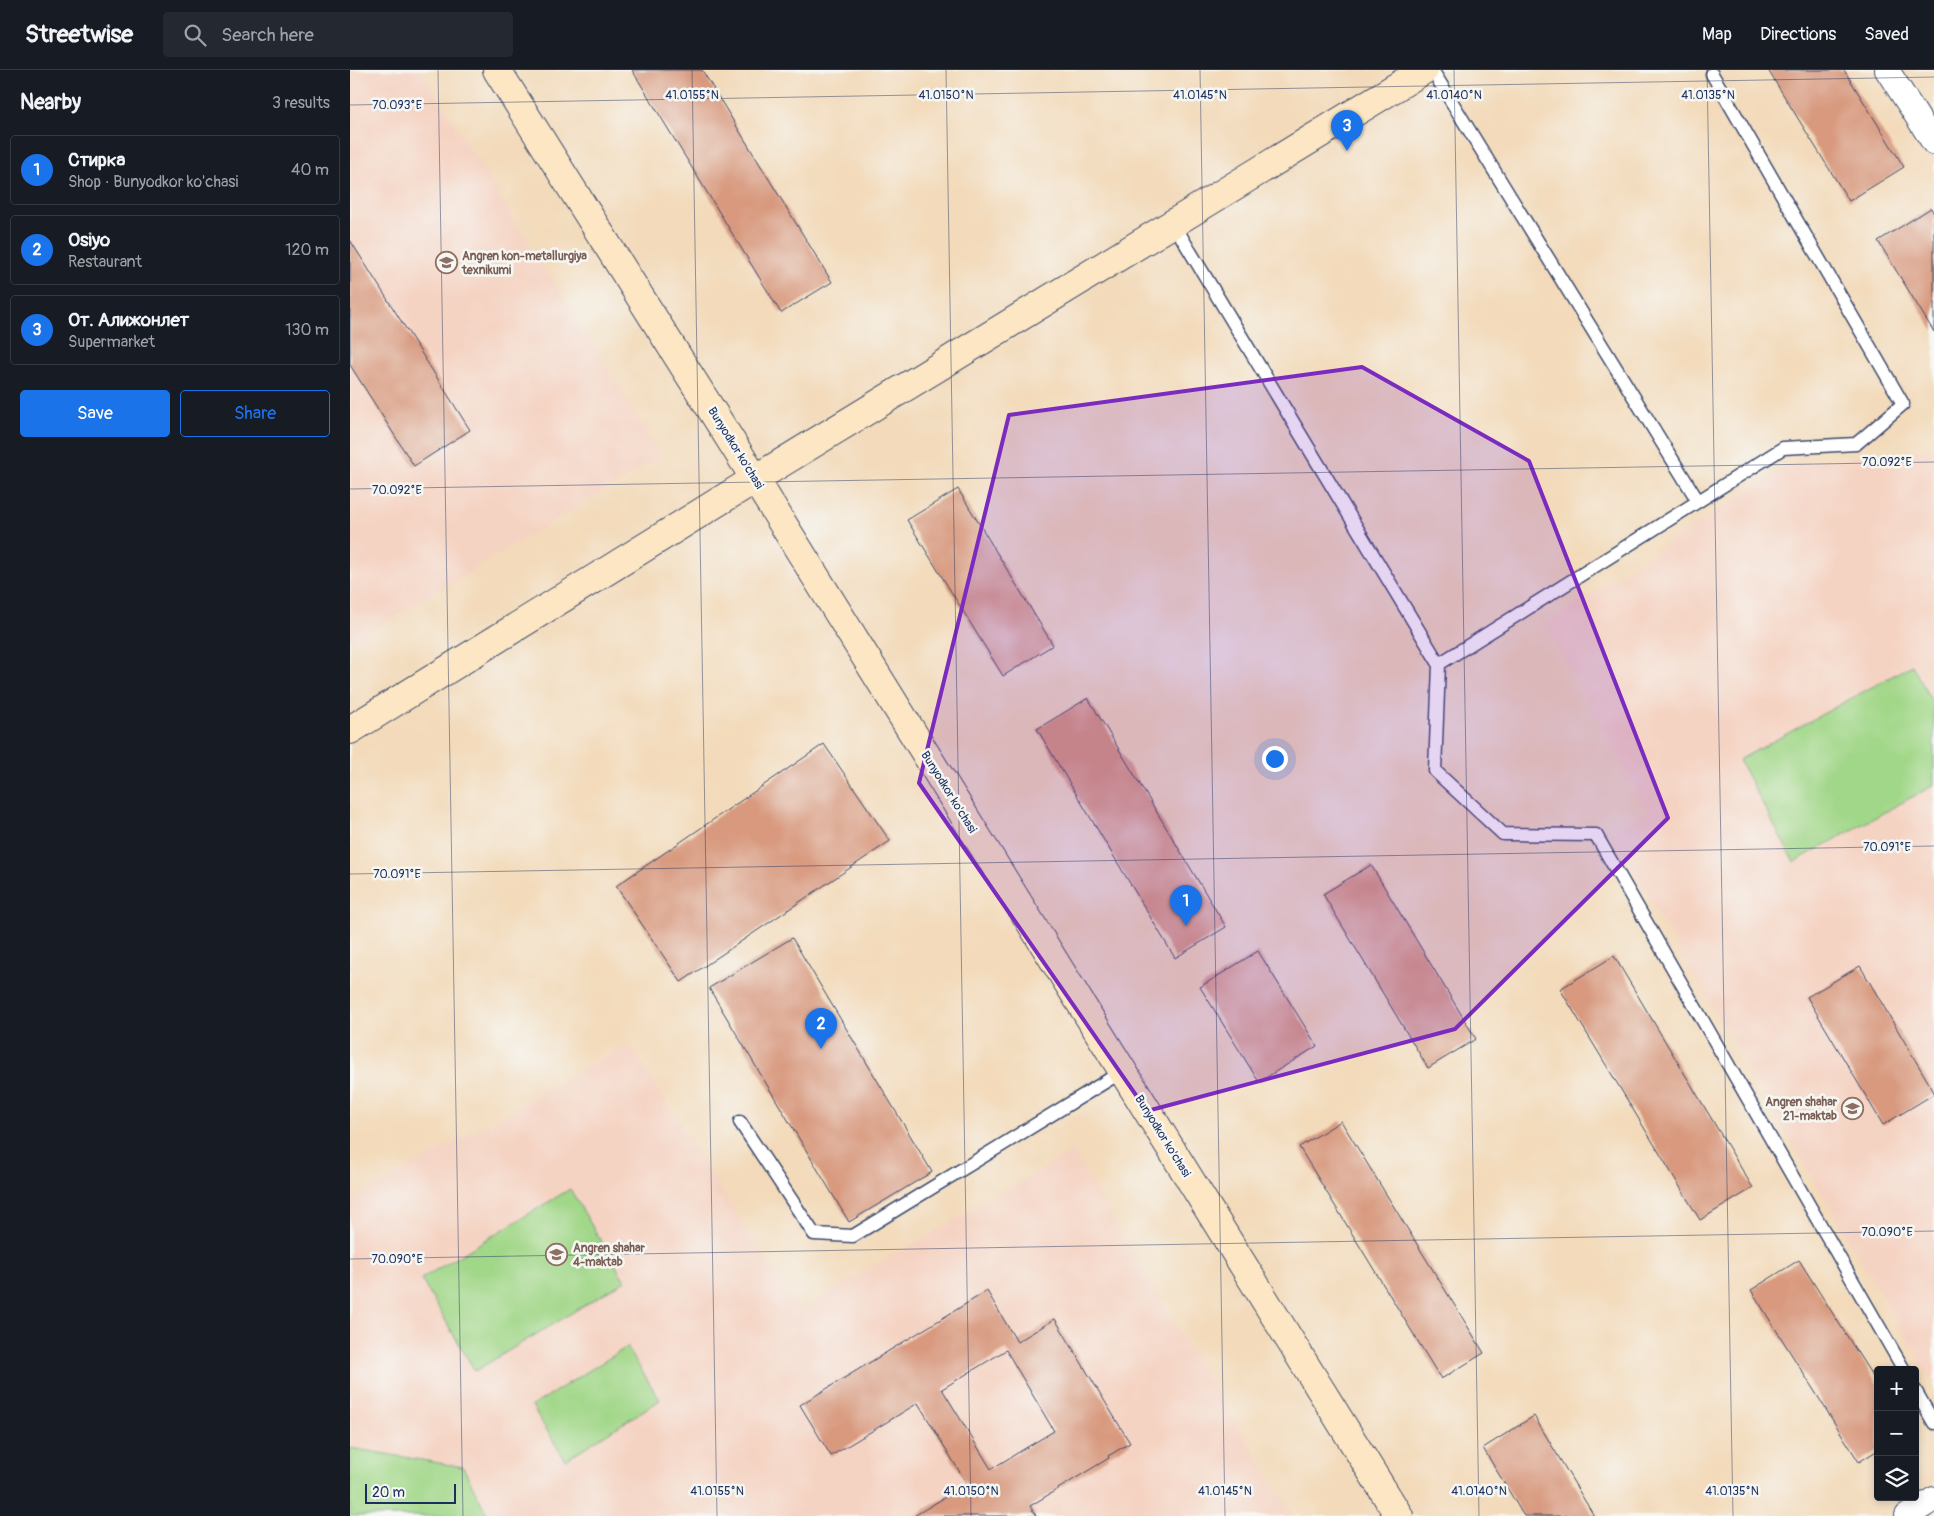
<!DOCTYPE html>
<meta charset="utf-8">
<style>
:root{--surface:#171b24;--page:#242831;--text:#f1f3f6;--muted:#9ea1a6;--line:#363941;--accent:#1a73e8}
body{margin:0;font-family:Pangolin,sans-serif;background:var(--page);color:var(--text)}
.controls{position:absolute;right:15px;bottom:15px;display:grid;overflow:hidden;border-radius:5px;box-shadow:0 2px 8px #0003}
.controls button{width:45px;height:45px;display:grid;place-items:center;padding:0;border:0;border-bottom:1px solid var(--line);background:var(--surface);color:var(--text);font:25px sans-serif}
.scale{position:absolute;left:15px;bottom:12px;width:91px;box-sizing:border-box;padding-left:5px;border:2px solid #1b2f5e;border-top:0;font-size:14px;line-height:18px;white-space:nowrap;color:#1b2f5e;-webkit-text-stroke:4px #f6f6f2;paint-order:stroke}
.you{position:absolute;left:924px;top:688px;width:18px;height:18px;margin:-12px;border:4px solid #fff;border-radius:50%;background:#1a73e8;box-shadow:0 0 0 8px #1a73e833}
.badge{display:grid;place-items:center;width:32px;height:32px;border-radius:50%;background:var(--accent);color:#fff;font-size:16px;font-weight:700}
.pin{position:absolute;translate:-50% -41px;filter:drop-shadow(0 1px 2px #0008)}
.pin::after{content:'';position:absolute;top:26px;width:18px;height:15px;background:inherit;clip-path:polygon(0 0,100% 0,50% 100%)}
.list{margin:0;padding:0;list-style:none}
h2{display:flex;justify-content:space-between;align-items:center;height:65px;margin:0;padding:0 20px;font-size:21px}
h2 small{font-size:16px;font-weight:400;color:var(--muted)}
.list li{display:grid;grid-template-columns:32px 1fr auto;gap:15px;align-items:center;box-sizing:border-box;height:70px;margin:0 10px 10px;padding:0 10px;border:1px solid var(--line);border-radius:5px}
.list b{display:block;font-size:19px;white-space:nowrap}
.list p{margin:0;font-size:16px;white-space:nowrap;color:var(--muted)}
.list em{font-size:16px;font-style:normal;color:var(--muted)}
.actions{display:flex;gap:10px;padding:15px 20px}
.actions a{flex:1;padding:11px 0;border:1px solid var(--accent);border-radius:5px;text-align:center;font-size:18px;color:var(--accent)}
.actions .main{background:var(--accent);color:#fff}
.icon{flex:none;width:28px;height:28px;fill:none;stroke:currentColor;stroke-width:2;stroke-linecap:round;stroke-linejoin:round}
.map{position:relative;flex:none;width:1584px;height:1446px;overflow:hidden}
header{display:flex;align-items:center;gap:30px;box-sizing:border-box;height:70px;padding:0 25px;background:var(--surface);border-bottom:1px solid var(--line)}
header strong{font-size:24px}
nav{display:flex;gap:28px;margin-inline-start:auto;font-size:18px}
.search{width:350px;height:45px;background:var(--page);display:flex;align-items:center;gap:12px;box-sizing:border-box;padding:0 18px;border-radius:5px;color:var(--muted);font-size:19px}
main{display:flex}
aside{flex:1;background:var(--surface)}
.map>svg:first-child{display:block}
.built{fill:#f5d3c2}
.green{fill:#a1d788;stroke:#5e8373}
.building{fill:#d8997e;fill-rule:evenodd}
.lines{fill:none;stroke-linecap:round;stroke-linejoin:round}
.lane-casing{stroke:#3b496c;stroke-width:15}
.street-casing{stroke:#3b496c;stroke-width:26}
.secondary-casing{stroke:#3b496c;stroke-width:30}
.lane{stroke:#fff;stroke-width:12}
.street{stroke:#fff;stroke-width:24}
.secondary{stroke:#fce6c4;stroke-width:28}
.marked{fill:#7b2cbf;fill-opacity:0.2;stroke:#7b2cbf;stroke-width:4;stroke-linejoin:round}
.ticks{fill:none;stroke:#1b2f5e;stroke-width:1;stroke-opacity:0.45}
.labels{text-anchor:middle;stroke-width:5;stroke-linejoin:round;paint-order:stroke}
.education-label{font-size:12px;font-weight:bold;fill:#785e54;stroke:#f6f6f2;text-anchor:start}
.street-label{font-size:12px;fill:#1b2f5e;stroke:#f6f6f2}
.ticks-label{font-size:12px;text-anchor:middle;fill:#1b2f5e;stroke:#f6f6f2;stroke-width:5;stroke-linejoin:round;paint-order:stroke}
</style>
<header>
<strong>Streetwise</strong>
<div class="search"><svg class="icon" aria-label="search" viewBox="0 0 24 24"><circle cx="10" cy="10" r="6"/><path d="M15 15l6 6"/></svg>Search here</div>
<nav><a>Map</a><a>Directions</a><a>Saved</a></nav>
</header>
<main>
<aside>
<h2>Nearby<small>3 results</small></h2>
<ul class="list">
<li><span class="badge">1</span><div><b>Стирка</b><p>Shop · Bunyodkor ko'chasi</p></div><em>40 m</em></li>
<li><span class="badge">2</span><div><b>Osiyo</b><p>Restaurant</p></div><em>120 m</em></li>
<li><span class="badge">3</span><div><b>От. Алижонлет</b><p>Supermarket</p></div><em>130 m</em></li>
</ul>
<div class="actions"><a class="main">Save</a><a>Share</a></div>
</aside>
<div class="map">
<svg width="1584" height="1446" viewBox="0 0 1584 1446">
<rect width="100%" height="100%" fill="#f6f6f2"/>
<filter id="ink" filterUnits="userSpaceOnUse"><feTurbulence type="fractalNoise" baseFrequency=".02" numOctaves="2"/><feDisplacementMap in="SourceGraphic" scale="10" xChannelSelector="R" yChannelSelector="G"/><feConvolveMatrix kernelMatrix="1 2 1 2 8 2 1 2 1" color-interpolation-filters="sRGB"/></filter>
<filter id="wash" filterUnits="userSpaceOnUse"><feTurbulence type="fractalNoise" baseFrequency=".0096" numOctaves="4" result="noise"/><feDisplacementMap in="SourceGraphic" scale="20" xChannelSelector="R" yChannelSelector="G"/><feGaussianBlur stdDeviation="1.12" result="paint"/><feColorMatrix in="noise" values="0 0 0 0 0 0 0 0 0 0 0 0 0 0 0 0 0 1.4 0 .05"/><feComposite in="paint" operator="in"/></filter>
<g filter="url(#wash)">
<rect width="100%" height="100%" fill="#f3daba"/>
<g class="built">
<path d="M0,0h71l241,386 -312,188z"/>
<path d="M1584,378v938l-324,-554 38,-20 -103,-188 243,-160z"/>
<path d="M279,973l169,267 275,-159 101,172 120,193h-806l-25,-49 -113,-19v-247z"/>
</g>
<g class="green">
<path d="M1562,595l22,41v79l-140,77 -55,-102z"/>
<path d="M220,1119l55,92 -150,90 -54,-92z"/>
<path d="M277,1277l33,53 -95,60 -33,-54z"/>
<path d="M0,1378l113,19 25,49h-138z"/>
</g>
<g id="blocks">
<g class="building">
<path d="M282,0h70l130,212 -51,31z"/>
<path d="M1418,0h76l60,97 -55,34z"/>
<path d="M1581,138l3,6v118l-56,-91z"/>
<path d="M0,170l120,190 -56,36 -64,-101z"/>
<path d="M608,419l95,156 -50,31 -96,-156z"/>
<path d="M738,628l138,229 -51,31 -138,-229z"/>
<path d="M474,674l66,97 -209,141 -65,-96z"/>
<path d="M1021,795l105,174 -48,29 -105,-174z"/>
<path d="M442,868l140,234 -83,50 -140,-234z"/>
<path d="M908,881l59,95 -58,36 -59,-95z"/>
<path d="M1264,886l139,232 -53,32 -140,-231z"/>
<path d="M1510,896l74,126v2l-51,31 -76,-128z"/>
<path d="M991,1051l143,232 -43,26 -142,-232z"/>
<path d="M1449,1190l79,125v65l-19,12 -108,-172z"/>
<path d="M637,1221l30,51 38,-23 75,124 -22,13 1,2 -79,48 6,10h-122l53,-32 -49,-81 -87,53 -31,-51zM656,1280l48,81 -63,38 -49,-80z"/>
<path d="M1184,1346l60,100h-70l-41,-68z"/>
</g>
</g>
</g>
<g filter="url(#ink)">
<use href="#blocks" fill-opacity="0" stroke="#3b496c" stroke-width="1"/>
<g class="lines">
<defs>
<g id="lane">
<path d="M1082,0l266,431"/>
<path d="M1362,4l191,330 -47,40 -73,4 -344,216 -4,107 68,63 93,1 308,535"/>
<path d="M823,153l266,441"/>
<path d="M390,1052l74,112 39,2 270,-165"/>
<path d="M1565,1320l19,33"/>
</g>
<g id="street">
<path d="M1537,0l47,73"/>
<path d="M1557,1446l27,-17"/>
</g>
<g id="secondary">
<path d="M147,0l258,409 644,1037"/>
<path d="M0,660l405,-251 669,-409"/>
</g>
</defs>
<use href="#lane" class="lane-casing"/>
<use href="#street" class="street-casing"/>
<use href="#secondary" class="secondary-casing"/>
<use href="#lane" class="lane"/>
<use href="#street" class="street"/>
<use href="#secondary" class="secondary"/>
</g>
</g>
<path class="marked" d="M1012,297l167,94 139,357 -213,211 -308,82 -228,-328 90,-368z"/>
<path class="ticks" d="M88,0l25,1446M342,0l25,1446M596,0l25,1446M850,0l25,1446M1104,0l25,1446M1357,0l26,1446M0,35l1584,-28M0,419l1584,-27M0,804l1584,-28M0,1189l1584,-28"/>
<defs>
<symbol id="university-ring" viewBox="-11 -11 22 22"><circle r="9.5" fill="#f6f6f2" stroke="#8d6e63" stroke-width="1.5"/><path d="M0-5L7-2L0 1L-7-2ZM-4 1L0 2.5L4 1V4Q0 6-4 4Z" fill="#8d6e63"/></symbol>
<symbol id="school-ring" viewBox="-11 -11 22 22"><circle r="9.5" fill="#f6f6f2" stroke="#8d6e63" stroke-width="1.5"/><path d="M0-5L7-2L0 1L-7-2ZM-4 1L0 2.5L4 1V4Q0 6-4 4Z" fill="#8d6e63"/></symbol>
</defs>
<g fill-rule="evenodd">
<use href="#university-ring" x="84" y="180" width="25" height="25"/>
<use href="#school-ring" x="1490" y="1026" width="25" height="25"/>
<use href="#school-ring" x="194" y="1172" width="25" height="25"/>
</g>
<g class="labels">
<g class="education-label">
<text x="112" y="190">Angren kon-metallurgiya<tspan x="112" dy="14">texnikumi</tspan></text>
<text x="1487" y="1036" text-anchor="end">Angren shahar<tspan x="1487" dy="14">21-maktab</tspan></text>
<text x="223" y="1182">Angren shahar<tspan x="223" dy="14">4-maktab</tspan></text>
</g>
<g class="street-label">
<text transform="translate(386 378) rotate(58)" y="4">Bunyodkor ko'chasi</text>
<text transform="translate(599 722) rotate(58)" y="4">Bunyodkor ko'chasi</text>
<text transform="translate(813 1066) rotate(58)" y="4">Bunyodkor ko'chasi</text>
</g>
</g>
<g class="ticks-label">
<text x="342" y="29">41.0155°N</text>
<text x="596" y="29">41.0150°N</text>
<text x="850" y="29">41.0145°N</text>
<text x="1104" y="29">41.0140°N</text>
<text x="1358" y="29">41.0135°N</text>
<text x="47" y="39">70.093°E</text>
<text x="1537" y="396">70.092°E</text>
<text x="47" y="424">70.092°E</text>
<text x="1537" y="781">70.091°E</text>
<text x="47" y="808">70.091°E</text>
<text x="1537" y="1166">70.090°E</text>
<text x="47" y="1193">70.090°E</text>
<text x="367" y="1425">41.0155°N</text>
<text x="621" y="1425">41.0150°N</text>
<text x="875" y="1425">41.0145°N</text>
<text x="1129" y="1425">41.0140°N</text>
<text x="1382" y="1425">41.0135°N</text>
</g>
</svg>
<div class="controls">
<button>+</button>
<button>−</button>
<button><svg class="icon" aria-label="layers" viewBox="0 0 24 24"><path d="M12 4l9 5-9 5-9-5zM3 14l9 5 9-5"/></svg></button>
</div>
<div class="scale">20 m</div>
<div class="you"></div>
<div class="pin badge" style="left:836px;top:856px">1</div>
<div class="pin badge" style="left:471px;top:979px">2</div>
<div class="pin badge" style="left:997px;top:81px">3</div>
</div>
</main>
